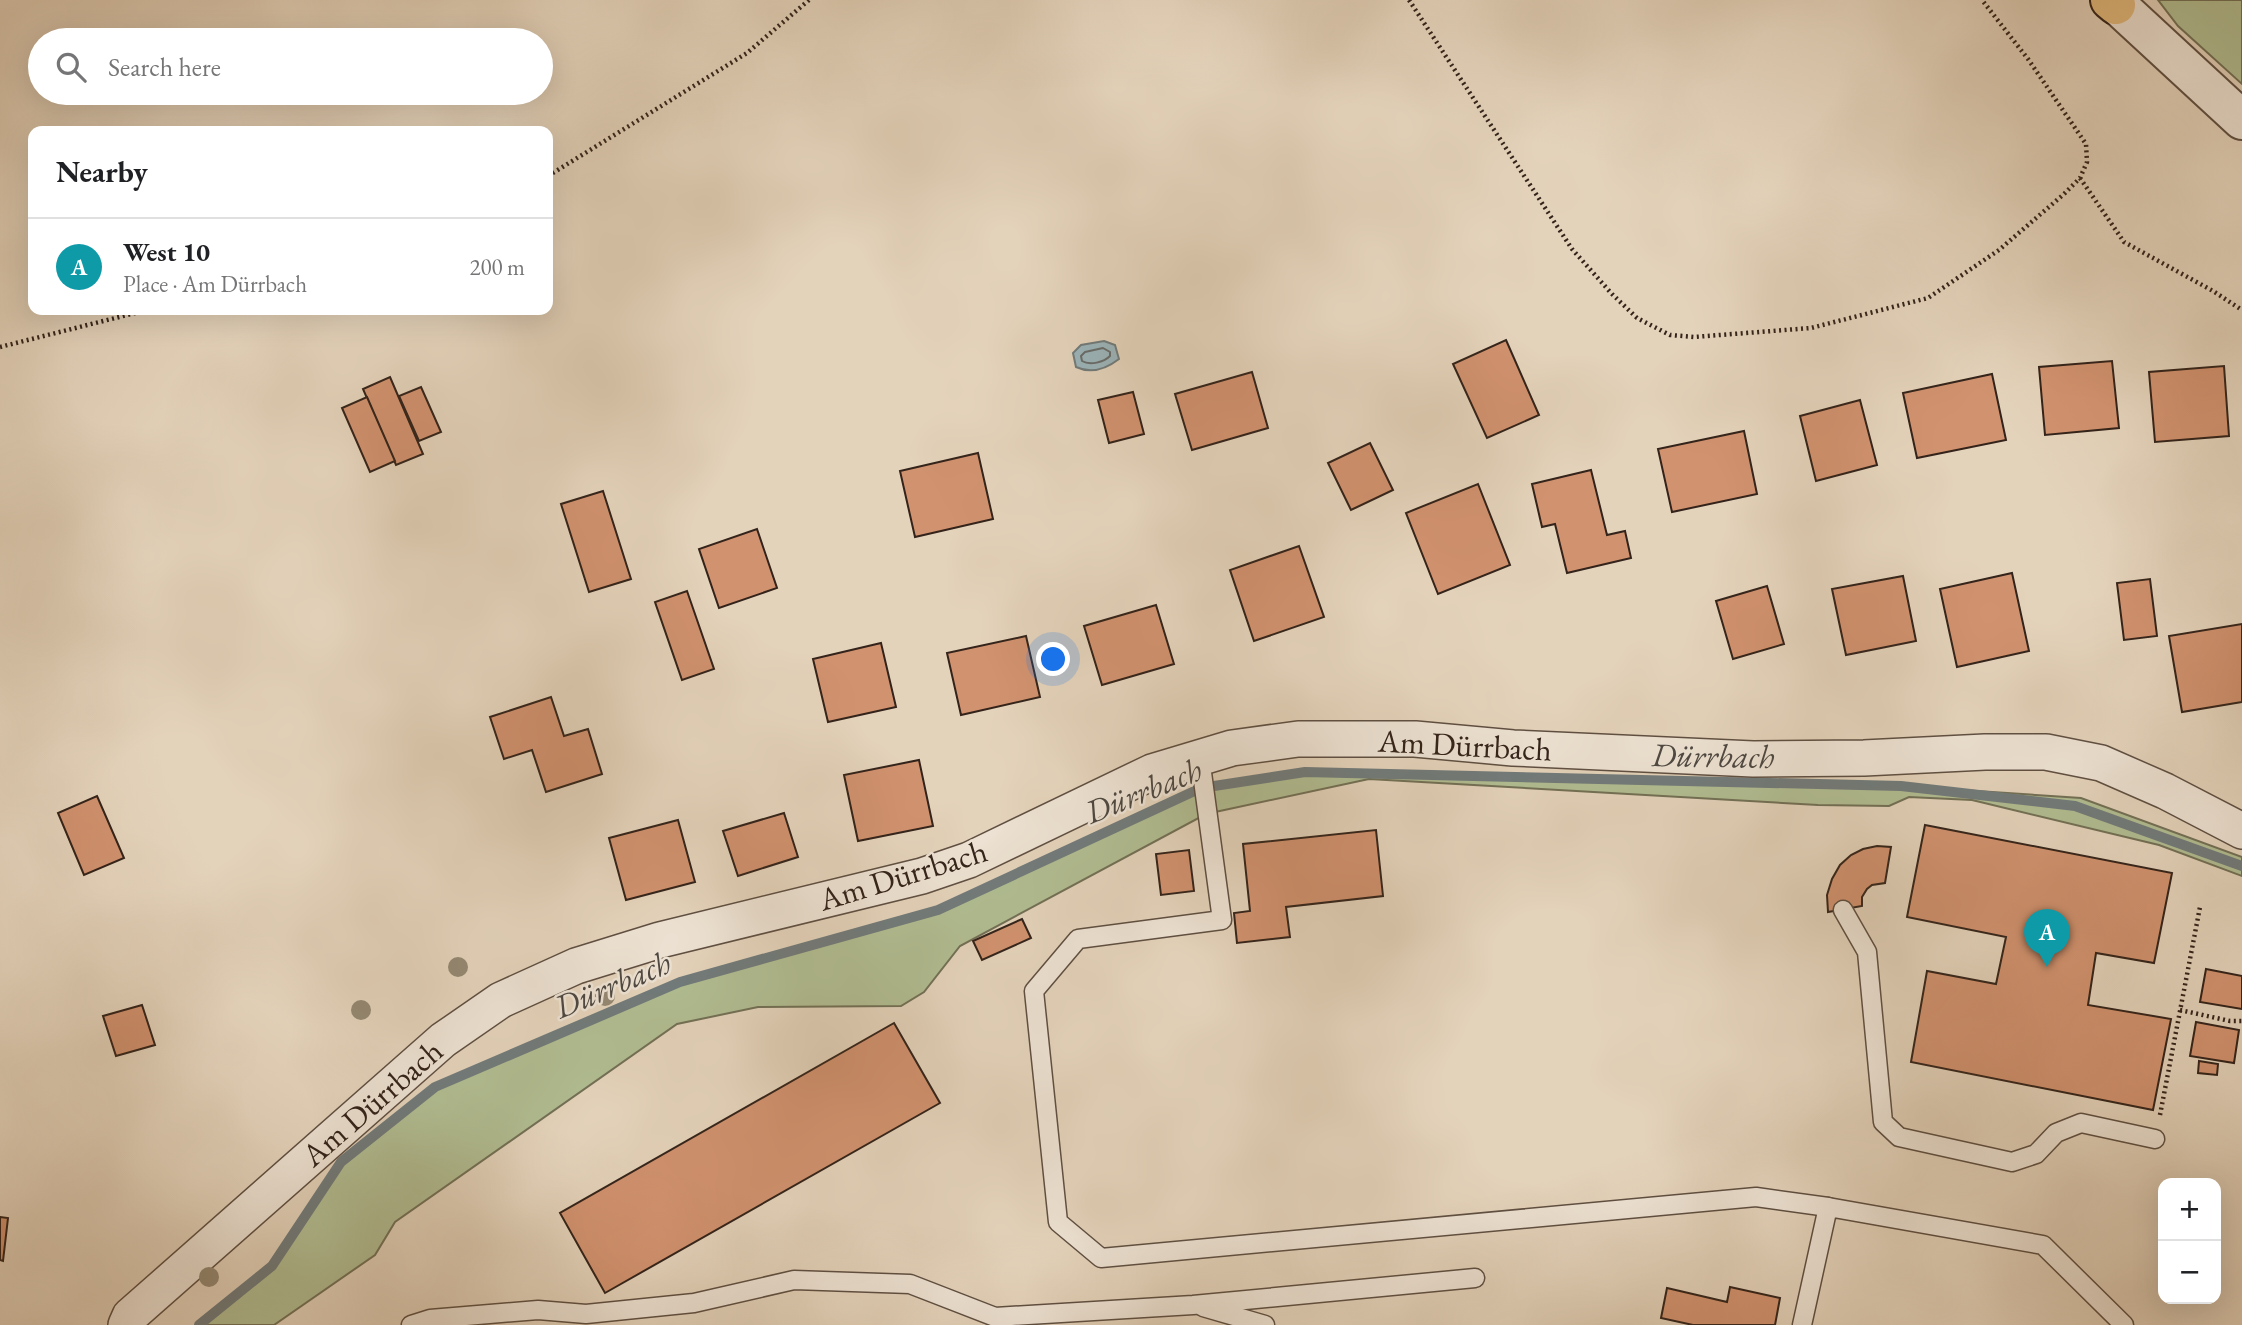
<!DOCTYPE html>
<meta charset="utf-8">
<style>
:root{--surface:#fff;--page:#f2f2f2;--text:#202124;--muted:#757577;--line:#e0e0e0;--accent:#db2777}
body{margin:0;font-family:"EB Garamond",serif;background:var(--page);color:var(--text)}
.controls{position:absolute;right:21px;bottom:21px;display:grid;overflow:hidden;border-radius:14px;box-shadow:0 7px 28px #0002}
.controls button{width:63px;height:63px;display:grid;place-items:center;padding:0;border:0;border-bottom:2px solid var(--line);background:var(--surface);color:var(--text);font:35px sans-serif}
.you{position:absolute;left:1054px;top:660px;width:24px;height:24px;margin:-18px;border:5px solid #fff;border-radius:50%;background:#1a73e8;box-shadow:0 0 0 10px #1a73e833}
.badge{display:grid;place-items:center;width:46px;height:46px;border-radius:50%;background:var(--accent);color:#fff;font-size:23px;font-weight:700}
.pin{position:absolute;translate:-50% -58px;filter:drop-shadow(0 2px 4px #0008)}
.pin::after{content:'';position:absolute;top:37px;width:24px;height:21px;background:inherit;clip-path:polygon(0 0,100% 0,50% 100%)}
.list{margin:0;padding:0;list-style:none}
h2{display:flex;justify-content:space-between;align-items:center;height:91px;margin:0;padding:0 28px;font-size:30px}
h2 small{font-size:23px;font-weight:400;color:var(--muted)}
.list li{display:grid;grid-template-columns:46px 1fr auto;gap:21px;align-items:center;box-sizing:border-box;height:98px;padding:0 28px;border-top:2px solid var(--line)}
.list b{display:block;font-size:26px;white-space:nowrap}
.list p{margin:0;font-size:23px;white-space:nowrap;color:var(--muted)}
.list em{font-size:23px;font-style:normal;color:var(--muted)}
.icon{flex:none;width:38px;height:38px;fill:none;stroke:currentColor;stroke-width:2;stroke-linecap:round;stroke-linejoin:round}
.map{position:relative;flex:none;width:2242px;height:1325px;overflow:hidden}
.search{position:absolute;background:var(--surface);box-shadow:0 7px 28px #0002;left:28px;top:28px;width:525px;height:77px;display:flex;align-items:center;gap:18px;box-sizing:border-box;padding:0 24px;border-radius:38px;color:var(--muted);font-size:26px}
.panel{position:absolute;background:var(--surface);box-shadow:0 7px 28px #0002;left:28px;top:126px;width:525px;height:189px;border-radius:14px}
.map>svg:first-child{display:block}
.green{fill:#b1bd92;stroke:#727056;stroke-width:2}
.water{fill:#9bb5bb;stroke:#717b7b;stroke-width:2}
.lines{fill:none;stroke-linecap:round;stroke-linejoin:round}
.shore{stroke:#676c6a;stroke-width:2}
.stream{stroke:#717b7b;stroke-width:10}
.building{fill:#d1926f;stroke:#33231a;stroke-width:2}
.service-casing{stroke:#5f4f42;stroke-width:21}
.minor-casing{stroke:#5f4f42;stroke-width:38}
.tertiary-casing{stroke:#5f4f42;stroke-width:42}
.trunk-casing{stroke:#33231a;stroke-width:42}
.path{stroke:#33231a;stroke-width:4.5;stroke-dasharray:2 3.5;stroke-linecap:butt}
.service{stroke:#ede2d3;stroke-width:18}
.minor{stroke:#ede2d3;stroke-width:35}
.tertiary{stroke:#ede2d3;stroke-width:38}
.trunk{stroke:#e2ba7e;stroke-width:38}
.tree{fill:#948873}
.labels{text-anchor:middle;stroke-width:5;stroke-linejoin:round;paint-order:stroke}
.street-label{font-size:32px;fill:#33231a;stroke:#ede2d3}
.water-label{font-size:33px;font-style:italic;fill:#4d4842;stroke:#ede2d3}
</style>
<div class="map">
<svg width="2242" height="1325" viewBox="0 0 2242 1325">
<rect width="100%" height="100%" fill="#e4d3bb"/>
<filter id="stains"><feTurbulence type="fractalNoise" baseFrequency=".00286" numOctaves="4"/><feColorMatrix values="0 0 0 0 .2 0 0 0 0 .09 0 0 0 0 .02 0 0 0 .5 -.17"/></filter>
<radialGradient id="worn" r=".72"><stop offset=".6" stop-color="#630" stop-opacity="0"/><stop offset="1" stop-color="#630" stop-opacity=".3"/></radialGradient>
<g class="green">
<path d="M2158,0h84v84l-64,-58z"/>
<path d="M1305,772l596,14 180,12 161,59v19l-83,-31 -187,-45 -63,-3 -20,9 -71,-1 -449,-26 -163,35 -246,132 -36,46 -23,14 -143,1 -81,17 -282,198 -20,33 -101,70h-75l73,-60 69,-103 94,-75 245,-105 258,-72 263,-122z"/>
</g>
<path class="water" d="M1104,341l11,4 4,14c-13,10 -28,15 -43,8l-3,-14 8,-8z"/>
<g class="lines">
<path class="shore" d="M1103,348l7,4v4c-6,6 -20,10 -28,5l-1,-5 4,-4z"/>
<path class="stream" d="M199,1325l73,-59 69,-104 94,-75 245,-105 258,-72 263,-122 104,-16 596,14 174,20 167,60"/>
</g>
<g class="building">
<path d="M1506,340l33,75 -52,23 -34,-74z"/>
<path d="M2112,361l7,67 -74,7 -6,-68z"/>
<path d="M2224,366l5,70 -74,6 -6,-70z"/>
<path d="M1252,372l16,56 -76,22 -17,-56z"/>
<path d="M1992,374l14,66 -89,18 -14,-65z"/>
<path d="M390,377l33,77 -27,11 -33,-76z"/>
<path d="M421,387l20,45 -22,9 -20,-45z"/>
<path d="M1133,392l11,42 -35,9 -11,-43z"/>
<path d="M367,397l28,64 -25,11 -28,-64z"/>
<path d="M1860,400l17,65 -61,16 -16,-65z"/>
<path d="M1744,431l13,63 -85,18 -14,-63z"/>
<path d="M1370,443l23,47 -42,20 -23,-47z"/>
<path d="M978,453l15,66 -78,18 -15,-66z"/>
<path d="M1591,470l16,65 18,-4 6,27 -64,15 -12,-49 -13,3 -10,-43z"/>
<path d="M1478,484l32,81 -72,29 -32,-81z"/>
<path d="M603,491l28,88 -42,13 -28,-88z"/>
<path d="M757,529l20,59 -58,20 -20,-59z"/>
<path d="M1299,546l25,71 -70,24 -24,-71z"/>
<path d="M2012,573l17,78 -72,16 -17,-78z"/>
<path d="M1903,576l13,65 -70,14 -14,-66z"/>
<path d="M2150,579l7,57 -33,4 -7,-57z"/>
<path d="M1767,586l17,58 -51,15 -17,-58z"/>
<path d="M687,591l27,78 -32,11 -27,-78z"/>
<path d="M1156,605l18,59 -72,21 -18,-59z"/>
<path d="M2242,624v78l-60,10 -13,-76z"/>
<path d="M1026,636l14,61 -79,18 -14,-62z"/>
<path d="M881,643l15,64 -68,15 -15,-63z"/>
<path d="M551,697l13,39 24,-7 14,45 -56,18 -14,-42 -28,9 -14,-42z"/>
<path d="M919,760l14,66 -75,15 -14,-66z"/>
<path d="M97,796l27,62 -40,17 -26,-62z"/>
<path d="M784,813l14,44 -60,19 -15,-45z"/>
<path d="M678,820l17,62 -69,18 -17,-62z"/>
<path d="M1925,825l247,48 -18,90 -58,-10 -8,52 83,14 -18,91 -242,-48 16,-91 69,13 10,-47 -99,-20z"/>
<path d="M1376,830l7,66 -97,11 4,30 -53,6 -3,-30 16,-2 -7,-67z"/>
<path d="M1877,846l14,1 -6,36 -13,2 -5,4 -5,8v9l-34,6 -1,-17 5,-16 8,-14 11,-10 12,-6z"/>
<path d="M1189,850l5,41 -33,4 -5,-41z"/>
<path d="M1022,919l9,19 -49,22 -9,-19z"/>
<path d="M2206,969l36,7v33l-42,-7z"/>
<path d="M142,1005l13,40 -39,11 -13,-40z"/>
<path d="M2196,1022l43,8 -5,33 -44,-7z"/>
<path d="M894,1023l46,80 -335,190 -45,-80z"/>
<path d="M2199,1061l19,3 -1,11 -19,-2z"/>
<path d="M0,1217l8,1 -5,43 -3,-1z"/>
<path d="M1730,1287l50,11 -5,27h-82l-32,-7 6,-30 60,14z"/>
</g>
<g class="lines">
<defs>
<g id="service">
<path d="M1200,758l22,162 -144,19 -44,52 24,231 43,36 655,-61 72,10"/>
<path d="M1843,910l24,42 16,170 16,15 113,25 24,-8 20,-21 25,-10 74,16"/>
<path d="M1203,1307l62,18"/>
<path d="M411,1325l19,-6 108,-9 48,4 108,-11 100,-23 116,4 85,33 198,-12 282,-27"/>
<path d="M1802,1325l26,-118 215,38 81,80"/>
</g>
<path id="minor" d="M126,1325l4,-9 313,-276 58,-40 75,-34 84,-26 262,-64 47,-16 183,-88 80,-24 66,-9h117l98,9 240,11 111,-1 121,-6h61l55,11 64,28 77,40"/>
<path id="tertiary" d="M2112,0l130,120"/>
<path id="trunk" d="M2110,0l6,5"/>
</defs>
<use href="#service" class="service-casing"/>
<use href="#minor" class="minor-casing"/>
<use href="#tertiary" class="tertiary-casing"/>
<use href="#trunk" class="trunk-casing"/>
<g class="path">
<path d="M1409,0l163,249 40,45 25,24 33,17 24,2 117,-9 117,-30 71,-48 65,-56 16,-16 7,-16 -1,-18 -58,-85 -46,-59"/>
<path d="M548,176l199,-123 62,-53"/>
<path d="M2080,178l44,64 89,49 29,19"/>
<path d="M0,347l147,-37"/>
<path d="M2180,1010l50,11h12"/>
<path d="M2160,1115l40,-208"/>
</g>
<use href="#service" class="service"/>
<use href="#minor" class="minor"/>
<use href="#tertiary" class="tertiary"/>
<use href="#trunk" class="trunk"/>
</g>
<g class="tree">
<circle cx="458" cy="967" r="10"/>
<circle cx="605" cy="996" r="10"/>
<circle cx="361" cy="1010" r="10"/>
<circle cx="209" cy="1277" r="10"/>
</g>
<g class="labels">
<g class="street-label">
<text transform="translate(1465 745) rotate(3)" y="11">Am Dürrbach</text>
<text transform="translate(903 875) rotate(-17)" y="11">Am Dürrbach</text>
<text transform="translate(372 1103) rotate(-41)" y="11">Am Dürrbach</text>
</g>
<g class="water-label">
<text transform="translate(1713 755) rotate(1)" y="12">Dürrbach</text>
<text transform="translate(1143 790) rotate(-22)" y="12">Dürrbach</text>
<text transform="translate(612 984) rotate(-23)" y="12">Dürrbach</text>
</g>
</g>
<rect width="100%" height="100%" filter="url(#stains)"/>
<rect width="100%" height="100%" fill="url(#worn)"/>
</svg>
<div class="controls">
<button>+</button>
<button>−</button>
</div>
<div class="you"></div>
<div class="pin badge" style="left:2047px;top:967px;background:#0f9aa8">A</div>
<div class="search"><svg class="icon" aria-label="search" viewBox="0 0 24 24"><circle cx="10" cy="10" r="6"/><path d="M15 15l6 6"/></svg>Search here</div>
<section class="panel">
<h2>Nearby<small></small></h2>
<ul class="list">
<li><span class="badge" style="background:#0f9aa8">A</span><div><b>West 10</b><p>Place · Am Dürrbach</p></div><em>200 m</em></li>
</ul>
</section>
</div>
